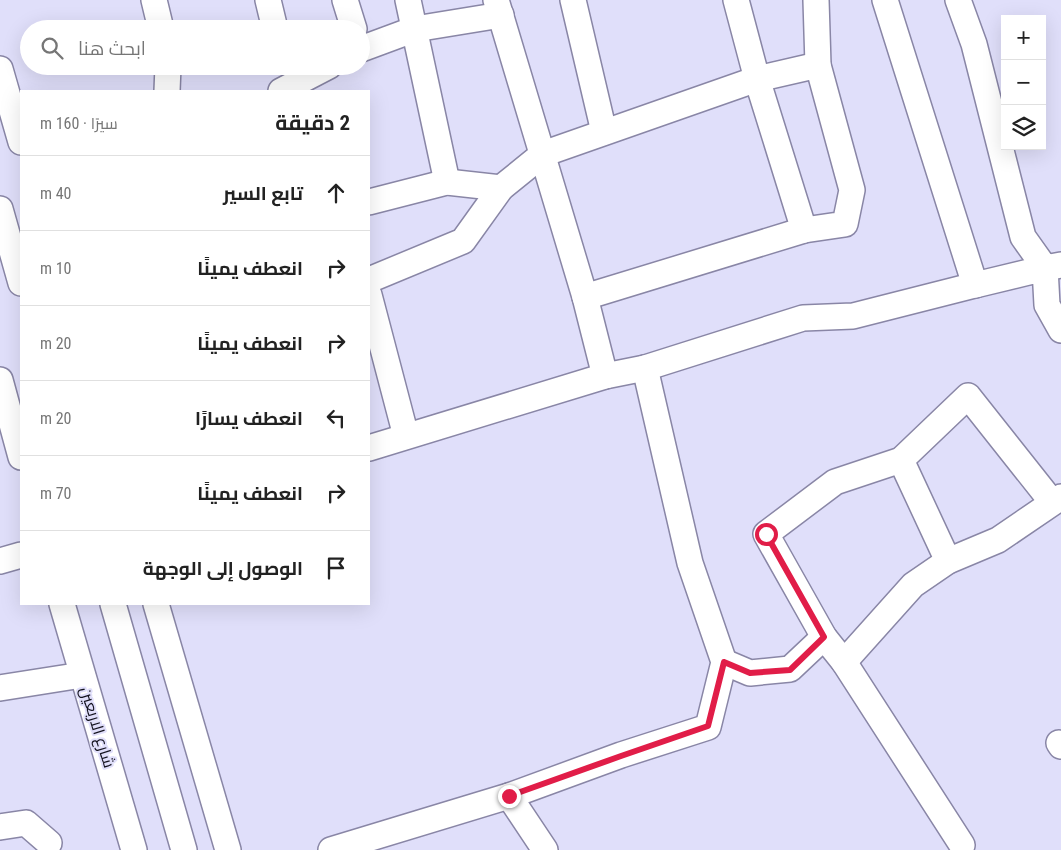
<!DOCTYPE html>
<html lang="ar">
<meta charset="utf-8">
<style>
:root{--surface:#fff;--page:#f6f6f6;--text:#222;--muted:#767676;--line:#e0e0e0}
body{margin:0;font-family:"Roboto Condensed",Cairo,sans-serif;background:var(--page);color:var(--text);direction:rtl}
.controls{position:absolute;right:15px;top:15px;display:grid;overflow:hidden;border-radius:0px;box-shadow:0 5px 20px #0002}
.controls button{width:45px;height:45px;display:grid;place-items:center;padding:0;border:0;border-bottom:1px solid var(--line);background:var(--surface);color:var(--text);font:25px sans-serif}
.stop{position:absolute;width:15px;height:15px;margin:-11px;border:4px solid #e11d48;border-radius:50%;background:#fff}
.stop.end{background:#e11d48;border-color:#fff;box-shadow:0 1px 5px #0008}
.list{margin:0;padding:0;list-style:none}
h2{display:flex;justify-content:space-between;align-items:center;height:65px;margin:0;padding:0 20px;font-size:21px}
h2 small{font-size:16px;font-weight:400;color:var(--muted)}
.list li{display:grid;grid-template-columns:32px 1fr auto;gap:15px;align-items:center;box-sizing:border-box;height:75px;padding:0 20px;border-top:1px solid var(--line)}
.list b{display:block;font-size:19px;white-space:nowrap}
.list em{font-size:16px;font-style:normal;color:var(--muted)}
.icon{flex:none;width:28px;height:28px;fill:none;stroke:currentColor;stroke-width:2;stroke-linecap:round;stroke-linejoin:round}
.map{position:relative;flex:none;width:1061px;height:850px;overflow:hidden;direction:ltr}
.search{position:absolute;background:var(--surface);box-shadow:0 5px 20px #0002;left:20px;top:20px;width:350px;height:55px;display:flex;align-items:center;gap:12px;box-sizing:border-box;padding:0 18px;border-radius:28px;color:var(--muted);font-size:19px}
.panel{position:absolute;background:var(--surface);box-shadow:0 5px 20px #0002;left:20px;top:90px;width:350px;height:515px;border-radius:0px;direction:rtl}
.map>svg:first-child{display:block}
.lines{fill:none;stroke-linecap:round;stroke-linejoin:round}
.minor-casing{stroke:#8986a6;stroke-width:28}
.minor{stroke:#fff;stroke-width:25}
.route{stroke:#e11d48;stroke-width:6}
.labels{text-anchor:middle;stroke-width:4;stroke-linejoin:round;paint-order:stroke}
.street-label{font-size:16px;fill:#13121e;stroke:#e0dffa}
</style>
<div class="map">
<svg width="1061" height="850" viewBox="0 0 1061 850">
<rect width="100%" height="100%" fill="#e0dffa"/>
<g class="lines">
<defs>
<g id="minor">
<path d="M154,0l7,29"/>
<path d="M268,0l7,29"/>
<path d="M345,0l9,29"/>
<path d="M408,0l39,182"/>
<path d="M496,0l89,297 20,79"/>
<path d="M573,0l31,132"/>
<path d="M736,0l21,79 47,151"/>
<path d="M885,0l90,285 70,-17 2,37 14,25"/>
<path d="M958,0l16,44 49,193 22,31 16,-3"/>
<path d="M361,49l54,-20 86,-14"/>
<path d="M0,69l21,73"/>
<path d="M167,91l1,-25"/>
<path d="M281,91l48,-25"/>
<path d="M369,202l78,-20 54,6"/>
<path d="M0,209l21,74"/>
<path d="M369,280l94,-39 38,-53 42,-34 214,-75 61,-14"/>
<path d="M369,295l37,141"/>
<path d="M585,297l219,-67 41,-6 7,-34 -34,-125 -2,-65"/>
<path d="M0,380l21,77"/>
<path d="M369,448l236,-72 40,-8 158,-50 50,-2 122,-31"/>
<path d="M901,460l47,101"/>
<path d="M0,561l21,-6"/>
<path d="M62,604l72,246"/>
<path d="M113,604l71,246"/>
<path d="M156,604l72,246"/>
<path d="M724,662l26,11 40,-4 34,-32"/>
<path d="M844,662l69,-77 35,-24 50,-21 63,-43"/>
<path d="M0,688l82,-13"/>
<path d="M1059,743l2,3"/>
<path d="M509,796l36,54"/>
<path d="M0,827l26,-4 23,20"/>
<path d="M962,845l-118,-183 -20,-25 -58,-103 69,-52 66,-22 67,-64 84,106"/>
<path d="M331,850l178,-54 112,-41 87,-28 16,-65 -34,-99 -45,-195"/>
</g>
</defs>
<use href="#minor" class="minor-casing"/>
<use href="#minor" class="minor"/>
</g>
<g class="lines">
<path class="route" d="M509,796l112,-40 87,-30 16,-64 26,11 40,-3 34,-33 -58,-103"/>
</g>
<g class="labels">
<g class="street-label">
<text transform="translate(98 727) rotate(73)" y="6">شارع الاربعين</text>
</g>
</g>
</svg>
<div class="controls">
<button>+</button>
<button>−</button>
<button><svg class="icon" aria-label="layers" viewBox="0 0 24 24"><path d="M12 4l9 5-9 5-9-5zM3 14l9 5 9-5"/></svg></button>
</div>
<div class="stop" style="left:766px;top:534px"></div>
<div class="stop end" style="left:509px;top:796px"></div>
<div class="search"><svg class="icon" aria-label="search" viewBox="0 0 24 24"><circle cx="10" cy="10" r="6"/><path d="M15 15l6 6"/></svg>ابحث هنا</div>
<section class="panel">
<h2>2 دقيقة<small>سيرًا · 160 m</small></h2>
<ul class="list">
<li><svg class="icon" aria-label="ahead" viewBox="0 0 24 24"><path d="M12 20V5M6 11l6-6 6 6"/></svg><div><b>تابع السير</b></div><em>40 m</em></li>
<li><svg class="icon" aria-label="right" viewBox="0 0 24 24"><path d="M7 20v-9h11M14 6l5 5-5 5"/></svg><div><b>انعطف يمينًا</b></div><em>10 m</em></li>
<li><svg class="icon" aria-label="right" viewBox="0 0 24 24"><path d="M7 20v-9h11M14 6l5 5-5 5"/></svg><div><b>انعطف يمينًا</b></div><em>20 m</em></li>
<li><svg class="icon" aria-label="left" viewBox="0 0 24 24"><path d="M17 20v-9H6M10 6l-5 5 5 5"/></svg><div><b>انعطف يسارًا</b></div><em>20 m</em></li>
<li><svg class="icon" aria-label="right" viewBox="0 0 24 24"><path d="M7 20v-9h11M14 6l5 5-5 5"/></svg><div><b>انعطف يمينًا</b></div><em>70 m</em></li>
<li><svg class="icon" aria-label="arrive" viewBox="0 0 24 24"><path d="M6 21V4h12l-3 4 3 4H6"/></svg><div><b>الوصول إلى الوجهة</b></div></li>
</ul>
</section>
</div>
